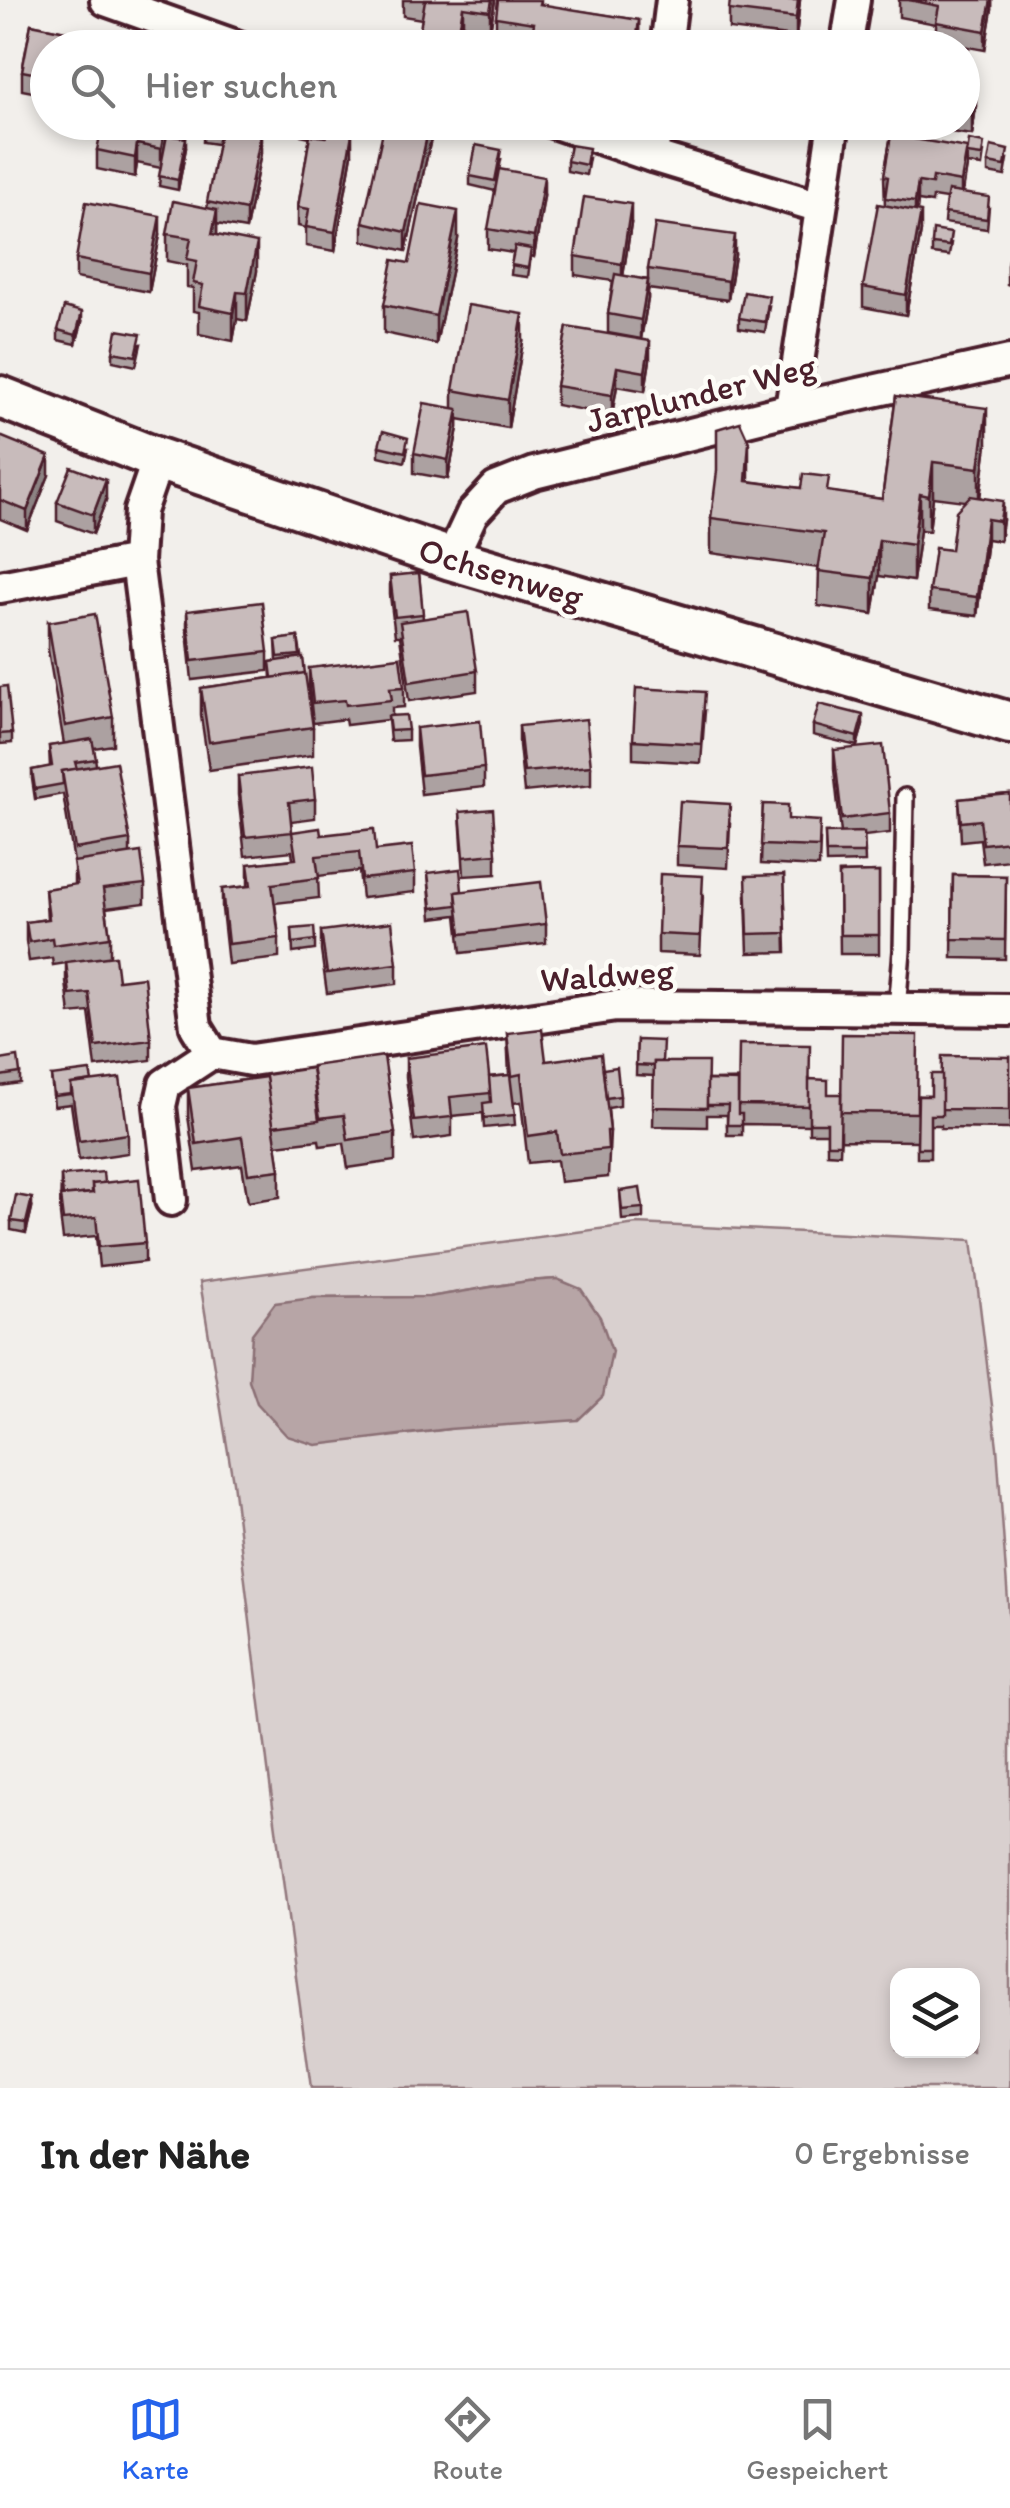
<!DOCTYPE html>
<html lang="de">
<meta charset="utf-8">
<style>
:root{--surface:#fff;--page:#f2f2f2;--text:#222;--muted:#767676;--line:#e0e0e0;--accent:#2563eb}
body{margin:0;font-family:Itim,sans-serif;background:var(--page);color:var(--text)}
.controls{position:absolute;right:30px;bottom:30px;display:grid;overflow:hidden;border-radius:20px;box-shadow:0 5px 15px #0003}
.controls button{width:90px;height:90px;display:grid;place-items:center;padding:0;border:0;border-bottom:2px solid var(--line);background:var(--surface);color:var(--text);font:50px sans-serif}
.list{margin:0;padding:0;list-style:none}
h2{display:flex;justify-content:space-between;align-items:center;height:130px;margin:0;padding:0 40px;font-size:42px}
h2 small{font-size:32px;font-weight:400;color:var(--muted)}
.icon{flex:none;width:55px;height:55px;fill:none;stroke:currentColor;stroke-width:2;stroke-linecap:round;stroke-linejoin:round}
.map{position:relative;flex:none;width:1010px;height:2088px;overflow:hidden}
.search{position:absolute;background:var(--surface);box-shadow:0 5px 15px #0003;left:30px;right:30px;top:30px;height:110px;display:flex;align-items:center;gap:25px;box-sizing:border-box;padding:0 35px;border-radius:55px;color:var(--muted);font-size:38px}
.sheet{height:280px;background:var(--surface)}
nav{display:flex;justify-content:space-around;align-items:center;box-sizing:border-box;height:140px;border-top:2px solid var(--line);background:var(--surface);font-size:28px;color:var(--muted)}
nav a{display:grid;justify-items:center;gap:5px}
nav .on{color:var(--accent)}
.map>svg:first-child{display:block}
.green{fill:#d9d0cf;stroke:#92787d;stroke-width:2.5;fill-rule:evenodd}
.water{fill:#b7a5a6;stroke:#8b6f75;stroke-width:2.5}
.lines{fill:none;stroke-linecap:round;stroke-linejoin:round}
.service-casing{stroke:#4a1f2b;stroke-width:22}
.minor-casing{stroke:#4a1f2b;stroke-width:38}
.secondary-casing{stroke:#4a1f2b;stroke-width:48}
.service{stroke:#fdfcf7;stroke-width:15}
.minor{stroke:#fdfcf7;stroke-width:30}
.secondary{stroke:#fdfcf7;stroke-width:40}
.wall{fill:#aca1a1;stroke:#4a1f2b;stroke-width:2.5}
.shaded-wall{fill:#8c8383;stroke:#4a1f2b;stroke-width:2.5}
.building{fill:#c8bbbb;stroke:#4a1f2b;stroke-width:2.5}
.labels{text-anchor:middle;stroke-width:9;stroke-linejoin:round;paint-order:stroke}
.street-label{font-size:35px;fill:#4a1f2b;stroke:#fdfcf7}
</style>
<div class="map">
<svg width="1010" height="2088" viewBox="0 0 1010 2088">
<rect width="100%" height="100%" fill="#f2efeb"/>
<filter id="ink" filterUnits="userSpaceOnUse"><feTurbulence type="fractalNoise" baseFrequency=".01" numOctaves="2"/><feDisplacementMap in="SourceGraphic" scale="20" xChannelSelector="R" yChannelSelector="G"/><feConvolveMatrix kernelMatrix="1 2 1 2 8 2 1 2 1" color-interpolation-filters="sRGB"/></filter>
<g filter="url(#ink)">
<path class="green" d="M637,1224l335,16 25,207 13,183v458h-699l-43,-319 -35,-287 -33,-200zM557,1279l-108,150 -60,8 -76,-139 116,-1 99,-16zM898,1976h74v74h-74z"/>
<path class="water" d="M557,1279l24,10 19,28 12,34 -9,45 -25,24 -129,9 -133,16 -29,-9 -30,-33 -8,-23 3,-46 23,-31 38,-5 116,-1 99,-16z"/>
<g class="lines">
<defs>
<path id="service" d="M897,1009l5,-58 3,-154"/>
<g id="minor">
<path d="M106,0l135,48"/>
<path d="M666,48l6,-48"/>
<path d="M846,48l8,-48"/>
<path d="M553,122l99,34 168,51"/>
<path d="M652,156l4,-34"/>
<path d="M791,409l43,-287"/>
<path d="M451,559l21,-45 24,-26 38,-15 257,-64 219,-48"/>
<path d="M137,561l59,466 16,26 39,7 365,-54 394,4"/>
<path d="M0,587l137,-26 3,-50 18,-52"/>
<path d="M171,1200l-11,-94 5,-22 47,-31"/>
</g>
<path id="secondary" d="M0,397l158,62 293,100 559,164"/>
</defs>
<use href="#service" class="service-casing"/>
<use href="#minor" class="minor-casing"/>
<use href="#secondary" class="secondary-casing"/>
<use href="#service" class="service"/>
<use href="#minor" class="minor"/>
<use href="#secondary" class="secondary"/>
</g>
<g class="wall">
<path d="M403,0h92l-5,31 -27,-5 -4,22h-40l3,-29 -19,-3z"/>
<path d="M541,0v5l98,15v28h-127l-16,-3v-28z"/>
<path d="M800,0l-4,37 -67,-8v-19z"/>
<path d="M899,0h93v9l-7,41 -49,-9v-17l-37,-7z"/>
<path d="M31,24l44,9v15h-27v47l-26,-5v-19z"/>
<path d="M962,84l14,22 -4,29 -43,-6v-7h33z"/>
<path d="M204,122h45l-2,9 14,22 -15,76 -29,-5v11l40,36 -10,50 -10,-2 -4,22 -34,-7v-22l-6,-1v-23l-6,-1v-22l-20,-4v-27l40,-26 13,-77 -3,13 -14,-2z"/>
<path d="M302,122h38l-2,10 14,22 -17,97 -29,-5v-18l-8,-2v-19l12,-70 -9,-2z"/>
<path d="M432,122v12l-26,117 -43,-10v-19z"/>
<path d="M678,122h101l-2,12 -56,-9 -2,15 -31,-5z"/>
<path d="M886,122h24l-2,11 -22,-3z"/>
<path d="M891,135l93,17 -2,14 -15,-2 -4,29 26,14 -2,22 -43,-6 2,-24 -13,-2 -1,6 -14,-2 -1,10 4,20 -15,84 -43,-8v-20l22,-81 -1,-30z"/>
<path d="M166,139l20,9 -8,42 -19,-4 2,-18 -24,-5 -2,14 -38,-8v-19z"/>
<path d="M589,158l-3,17 -19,-4v-10z"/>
<path d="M1008,159l-3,17 -17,-3v-10z"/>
<path d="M501,160l-6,31 -25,-6v-9z"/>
<path d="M544,196l-10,61 -3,-1 -3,21 -17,-2 2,-22 -25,-4v-20z"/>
<path d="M631,224l-8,52 25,4v-11l87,-14 -7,45 -80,-11v10l-7,40 -33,-6v-19l5,-33 -38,-6v-19z"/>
<path d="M160,235l-11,57 -73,-14v-19z"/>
<path d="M458,239l-22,105 -52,-11v-28l25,-42z"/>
<path d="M951,243l-2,13 -17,-2v-10z"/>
<path d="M1010,249v36l-3,-1v-19z"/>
<path d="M769,306l-4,26 -26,-4v-10z"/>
<path d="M82,322l-6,22 -18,-4v-10z"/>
<path d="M567,327l83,33 -5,31 -28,-5 -5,29 -56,-10v-19z"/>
<path d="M523,342l-15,86 -50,-9v9l-10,51 -34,-6v-20l39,-45v-18z"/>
<path d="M141,344l-5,22 -23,-5v-9z"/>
<path d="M896,396l91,48 -7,54 23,22 -3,21 -13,-2 -10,77 -48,-6v-19l22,-41 14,-49 -32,-4 -4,34 -9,-1 -7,51 -34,-5 -6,38 -55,-8 1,-38 -108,-15v-35l38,-37 133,18z"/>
<path d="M0,436l49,39 -22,55 -27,-11z"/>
<path d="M379,446l29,2 -3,14 -26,-6z"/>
<path d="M106,500l-13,34 -36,-13v-19z"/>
<path d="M419,573l4,46 54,52v20l-68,10 -9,-65h-5l-5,-41v-19z"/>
<path d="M187,611l81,41v19l-76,9 -5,-49z"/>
<path d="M48,622l65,95v28l-19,3 2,17 34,75v14l15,30v19l-39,5 4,29v20l8,23 33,60v20l-55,7 -7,-55 -19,2 -4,-32v-19l-13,2 -1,-7 -23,3 -3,-20v-19l21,-3 -2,-30 29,-4v-23l-11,-68 -28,5 -3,-20v-9l18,-3 -1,-21 15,-2 -16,-94z"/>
<path d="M298,637l15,90v28l-104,15 -8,-54v-28l70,-10 -1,-16 7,-1 -1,-21z"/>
<path d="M309,668l95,19v20l-12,1v8l16,14v10l-18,1 -2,-21 -42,5 -1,-6 -32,4 -4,-36z"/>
<path d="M0,687l12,46v10l-12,1z"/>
<path d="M705,711l-4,52 -68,-4v-19z"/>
<path d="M813,725h50l-6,21 -44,-11z"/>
<path d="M519,726l72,40v19l-67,7 -5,-47z"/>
<path d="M416,728l68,40v19l-63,7 -5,-47z"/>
<path d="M834,750l56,63v20l-26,3 1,26 -39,1 -1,-30h16l-7,-64z"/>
<path d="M238,776l77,23v19l-24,3 1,11 29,3 55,15 39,23v19l-53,6 -3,-27 -41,5 1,22 -44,5 4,35v20l-51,6 -6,-55v-20l26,-3v-22l45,-5 -1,-8 -47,5 -7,-61z"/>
<path d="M1010,794v66l-27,3 -3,-24 -19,2 -2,-42z"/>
<path d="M763,804l57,36 -1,27 -58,-3z"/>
<path d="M460,812l36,42v20l-32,2z"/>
<path d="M730,824l-2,44 -51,-3v-19z"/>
<path d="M879,872v82h-39l-1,-81z"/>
<path d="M428,873l34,18 84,33v19l-85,10 -4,-38 -25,3z"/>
<path d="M784,875l2,77 -38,1 -2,-58z"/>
<path d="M953,875l53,1 -1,83 -53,-1z"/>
<path d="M703,895l-3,60 -42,-2v-19z"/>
<path d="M292,929l23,11v10l-22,3z"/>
<path d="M321,931l76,33v20l-70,9 -6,-42z"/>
<path d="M507,1033l39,28 57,8 17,27v10l-12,2 2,23 -2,46 -48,5 -3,-22 -29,3 -7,-61 -8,1 2,22 -31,3 -1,-15 -31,3v20l-38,5 -8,-64v-19l83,19 20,-2z"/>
<path d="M637,1040l25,22 46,18 102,-1 18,15 103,2 11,-22 68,-17v72l-69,-1v-3h-11v33h-13v-17l-76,-1v-10l-1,24 -13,-1v-20h-18v-8l-67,-1v11h-15v-20h-20v12l-54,-1 1,-50 -18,-1z"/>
<path d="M0,1060l20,13v10l-20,3z"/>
<path d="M51,1076l41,5 36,53v19l-49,7 -8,-56 -17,2z"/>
<path d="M265,1077l130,56v28l-47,7 -4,-25 -24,3 -1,-6 -43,5 4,25v27l-32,5 -6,-37 -46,6 -8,-55v-28z"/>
<path d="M61,1176l43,7 41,60v19l-46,5 -3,-31 -33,3 -3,-24z"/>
<path d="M620,1191l23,17v10l-21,2z"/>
<path d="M32,1208l-6,25 -15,-3v-9z"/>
</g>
<g class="shaded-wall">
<path d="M492,0h3l-5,31v-20z"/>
<path d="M798,0h2l-4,37v-19z"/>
<path d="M991,0h1v9l-7,41v-19z"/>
<path d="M463,7v19l-4,22h-2z"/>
<path d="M639,20v28h-2v-12z"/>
<path d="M976,86v20l-4,29v-19z"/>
<path d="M166,122v19l-5,27v-19z"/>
<path d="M430,122h2v12l-26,117v-19z"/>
<path d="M261,134v19l-15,76v-19z"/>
<path d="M352,134v20l-17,97v-19z"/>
<path d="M186,138v10l-8,42v-10z"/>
<path d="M137,144v19l-2,14v-19z"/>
<path d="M967,148v19l-6,34v-19z"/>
<path d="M544,177v19l-10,61v-20z"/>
<path d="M918,182v19l-3,21v-20z"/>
<path d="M631,204v20l-9,59v-19z"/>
<path d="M217,210v28l-5,-4z"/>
<path d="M458,211v28l-22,105v-28z"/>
<path d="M921,212v19l-15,84v-20z"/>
<path d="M160,216v19l-11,57v-19z"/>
<path d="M735,235v20l-7,45v-19z"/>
<path d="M257,243v28l-10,50v-28z"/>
<path d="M648,280v19l-7,40v-19z"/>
<path d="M237,292v27l-4,22v-28z"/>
<path d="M82,312v10l-6,22v-9z"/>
<path d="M523,314v28l-15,86v-28z"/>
<path d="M650,341v19l-5,31v-19z"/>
<path d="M617,367v19l-5,29v-20z"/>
<path d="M987,408v36l-8,59v-35z"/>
<path d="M458,409v19l-10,51v-19z"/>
<path d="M749,442v36l-3,38v-35z"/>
<path d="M49,456v19l-22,55v-19z"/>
<path d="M933,462v35l-4,34v-35z"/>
<path d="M106,480v20l-13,34v-19z"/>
<path d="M920,494v36l-7,51v-36z"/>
<path d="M1003,501v19l-3,21v-20z"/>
<path d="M987,519v20l-10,77v-19z"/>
<path d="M879,540v36l-6,38v-36z"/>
<path d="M863,715v10l-6,21v-9z"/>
<path d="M32,1198v10l-6,25v-10z"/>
</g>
<g class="building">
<path d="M424,0h68l-2,11 -27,-4 -6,35 -38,-7 6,-35z"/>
<path d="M498,0h42l-1,4 100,16 -2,16 -22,-3 -3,15h-82l4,-25 -38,-6z"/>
<path d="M730,0h68l-2,18 -67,-8z"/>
<path d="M909,0h82l-6,31 -49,-9 3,-16z"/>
<path d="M31,24l44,9 -3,15h-24v28l-26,-5z"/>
<path d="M913,43l24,4v1h-25z"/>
<path d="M962,84l14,2 -4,30 -10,-1z"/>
<path d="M103,122h63l-5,27 -24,-5 -2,14 -38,-8z"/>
<path d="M204,122h15l-2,13 -14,-3z"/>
<path d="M228,122h19v4z"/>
<path d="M302,122h36l-2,10 -35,-6z"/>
<path d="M385,122h45l-24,110 -43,-10z"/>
<path d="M221,126l40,8 -15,76 -39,-8z"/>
<path d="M328,130l24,4 -17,98 -29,-5 3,-18 -11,-2 12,-72 16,2z"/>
<path d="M167,135l19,3 -8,42 -19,-4z"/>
<path d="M891,135l76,13 -6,34 -28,-5 -1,7 -14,-2 -3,20 -30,-4 3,-21 -4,-1z"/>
<path d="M969,140l15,3 -2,13 -15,-2z"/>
<path d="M476,145l25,5 -6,31 -25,-5z"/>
<path d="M570,145l19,3 -3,17 -19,-4z"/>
<path d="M991,146l17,4 -3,16 -17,-3z"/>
<path d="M499,169l45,8 -10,60 -46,-8z"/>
<path d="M948,191l41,6 -2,22 -43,-6z"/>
<path d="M584,197l47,7 -9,60 -47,-8z"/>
<path d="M173,201l44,9 -5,24 45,9 -10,50 -10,-1 -4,21 -34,-7 4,-21 -10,-2 4,-22 -10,-2 4,-21 -24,-4z"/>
<path d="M86,202l74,14 -11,57 -73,-14z"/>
<path d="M421,204l37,7 -22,105 -52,-11 9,-45 16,3z"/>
<path d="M878,204l43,8 -15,83 -43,-8z"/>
<path d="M655,224l80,11 -7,46 -80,-12z"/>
<path d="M933,230l18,3 -2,13 -17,-2z"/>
<path d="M515,246l16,3 -3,19 -17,-3z"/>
<path d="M615,274l33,6 -7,40 -33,-6z"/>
<path d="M744,292l25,4 -4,26 -26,-4z"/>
<path d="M468,305l55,9 -15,86 -55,-10z"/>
<path d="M64,307l18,5 -6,23 -18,-5z"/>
<path d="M567,327l83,14 -5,31 -28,-5 -5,28 -56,-9z"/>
<path d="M117,330l24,4 -5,22 -23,-4z"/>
<path d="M896,396l91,12 -8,60 -46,-6 -4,34 -9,-2 -7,51 -34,-5 -6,38 -55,-7 6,-38 -113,-15 6,-47v-42l23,-7 9,20 -3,39 55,7 2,-14 26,3 -2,14 55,8z"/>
<path d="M424,403l34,6 -10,51 -34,-7z"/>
<path d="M383,431l25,7 -3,14 -26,-6z"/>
<path d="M0,436l49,20 -22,55 -27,-11z"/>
<path d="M71,467l35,13 -13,35 -36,-13z"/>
<path d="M970,496l33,5 -3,20 -13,-2 -10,78 -48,-6 6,-43 16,2 5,-39z"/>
<path d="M419,573l4,41 -28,3 -5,-41z"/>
<path d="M262,602l6,50 -76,9 -5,-50z"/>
<path d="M468,612l9,59 -68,11 -9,-60z"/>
<path d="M95,614l18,103 -48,9 -17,-104z"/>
<path d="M298,637l2,18 -22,2 -2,-17z"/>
<path d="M303,657l2,17 -33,4 -2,-16z"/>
<path d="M400,657l4,30 -14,1 2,12 -46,5 -1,-5 -32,3 -4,-35z"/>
<path d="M305,673l8,54 -104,15 -8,-54z"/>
<path d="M7,686l5,47 -12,1v-47z"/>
<path d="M636,688l69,4 -4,52 -68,-4z"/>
<path d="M819,704l44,11 -6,22 -44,-12z"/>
<path d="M406,715l2,15 -18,1 -2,-15z"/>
<path d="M586,719l5,47 -67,6 -5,-46z"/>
<path d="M480,721l4,47 -63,7 -5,-47z"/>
<path d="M92,739l4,20 -21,3 2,7 -15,2 1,13 -28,5 -3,-19 20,-4 -3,-20z"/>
<path d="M883,745l7,68 -48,6 -8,-69z"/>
<path d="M116,762l14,78 -55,9 -13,-78z"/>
<path d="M312,767l3,32 -26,3 3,30 28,-4 1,7 53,-6 2,21 36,-4 3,27 -53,6 -3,-27 -43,4 3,22 -47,6 7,54 -51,6 -6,-55 29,-3 -3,-22 48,-5 -4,-27 -47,5 -7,-61z"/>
<path d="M1010,794v47l-27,3 -3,-24 -19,2 -2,-23z"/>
<path d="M680,801l50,3 -2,44 -51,-2z"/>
<path d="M763,804l25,1v14l32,2 -1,26 -58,-2z"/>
<path d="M493,809l3,45 -32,3 -4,-45z"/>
<path d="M864,832l1,21h-39l-1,-20z"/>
<path d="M141,852l4,32 -42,5 7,48 -57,8 -1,-7 -23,4 -3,-20 23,-3 -4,-30 32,-5 -4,-22z"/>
<path d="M460,869l2,22 -6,1 1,13 -25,3 -4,-35z"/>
<path d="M879,872v63h-39l-1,-62z"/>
<path d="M660,874l43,2 -3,60 -42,-2z"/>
<path d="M784,875l2,58 -38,1 -2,-58z"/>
<path d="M953,875l53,1 -1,64 -53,-1z"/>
<path d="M541,882l5,42 -85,10 -5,-42z"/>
<path d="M392,922l5,42 -70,9 -6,-42z"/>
<path d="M314,927l1,13 -22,3 -1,-14z"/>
<path d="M115,956l3,24 26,-3 7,63 -55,7 -7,-54 -19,2 -4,-33z"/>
<path d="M542,1029l4,32 55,-7 9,77h-3l1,18 -48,5 -3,-22 -29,4 -7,-62 -9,2 -5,-43z"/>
<path d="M842,1034l76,1 -1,78 -76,-1z"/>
<path d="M637,1040l26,1 -1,21h-8v4l-18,-1z"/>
<path d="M739,1044l71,1 -1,61 -71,-1z"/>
<path d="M486,1048l5,45 -41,4 2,20 -38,4 -8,-63z"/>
<path d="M384,1056l11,77 -47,7 -4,-25 -24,3 -8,-52z"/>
<path d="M942,1056l68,1v53l-69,-1z"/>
<path d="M18,1057l2,16 -20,3v-16z"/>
<path d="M654,1062h54l-1,46 -54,-1z"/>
<path d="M617,1067l3,29 -14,2 -3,-29z"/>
<path d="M312,1068l7,52 -46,6 -8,-51z"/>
<path d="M90,1071l2,10 -21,3v10l-17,2 -3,-20z"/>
<path d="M931,1074h11v41h-12v33h-13l1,-52h13z"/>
<path d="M510,1075l5,40 -31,3 -1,-15 8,-1 -2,-25z"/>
<path d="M266,1077l14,93 -32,4 -6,-37 -46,7 -8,-56z"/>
<path d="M120,1078l8,56 -49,7 -8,-57z"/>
<path d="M809,1079l19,1v14h13l-1,50h-13v-21h-18z"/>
<path d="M707,1080l31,1v33h4v11h-15l1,-20h-21z"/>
<path d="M103,1172l1,11 -12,1v9l-29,3 -2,-20z"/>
<path d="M139,1179l6,64 -46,4 -3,-30 -33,3 -3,-24 33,-3 -1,-9z"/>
<path d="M640,1188l3,20 -21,2 -2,-19z"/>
<path d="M16,1195l16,3 -6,25 -15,-2z"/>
</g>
</g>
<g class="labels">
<g class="street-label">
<text transform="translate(701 393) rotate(-14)" y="12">Jarplunder Weg</text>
<text transform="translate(501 573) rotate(17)" y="12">Ochsenweg</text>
<text transform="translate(607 975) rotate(-4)" y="12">Waldweg</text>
</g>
</g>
</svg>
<div class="controls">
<button><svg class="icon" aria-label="layers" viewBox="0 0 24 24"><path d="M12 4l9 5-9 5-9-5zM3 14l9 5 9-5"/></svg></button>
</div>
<div class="search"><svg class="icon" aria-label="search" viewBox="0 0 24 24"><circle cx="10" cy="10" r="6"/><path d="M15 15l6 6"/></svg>Hier suchen</div>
</div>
<section class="sheet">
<h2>In der Nähe<small>0 Ergebnisse</small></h2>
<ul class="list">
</ul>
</section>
<nav>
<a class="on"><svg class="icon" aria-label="map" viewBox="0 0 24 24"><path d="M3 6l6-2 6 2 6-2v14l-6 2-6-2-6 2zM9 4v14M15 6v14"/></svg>Karte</a>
<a><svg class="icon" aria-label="directions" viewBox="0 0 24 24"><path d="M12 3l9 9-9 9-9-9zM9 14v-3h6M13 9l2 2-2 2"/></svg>Route</a>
<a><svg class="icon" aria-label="saved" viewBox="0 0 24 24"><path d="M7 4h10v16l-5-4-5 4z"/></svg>Gespeichert</a>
</nav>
